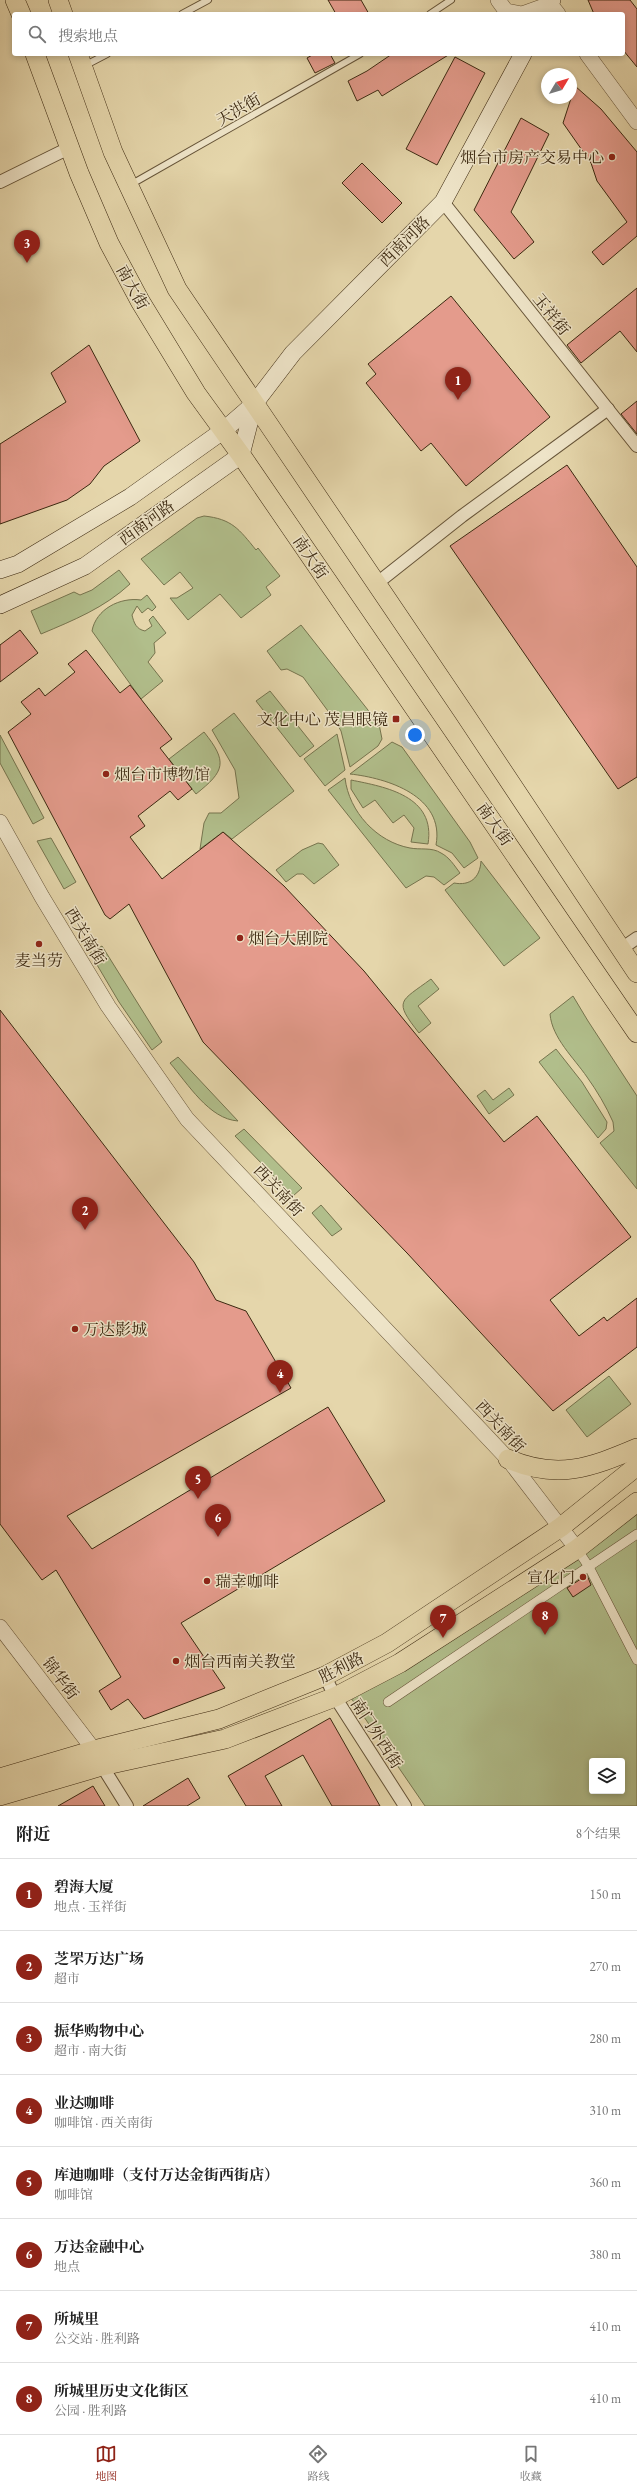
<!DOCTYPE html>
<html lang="zh">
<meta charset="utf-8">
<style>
:root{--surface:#fff;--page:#f2f2f2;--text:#222;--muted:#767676;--line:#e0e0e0;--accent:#8f2418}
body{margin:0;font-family:"EB Garamond","Noto Serif SC",serif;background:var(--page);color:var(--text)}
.controls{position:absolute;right:12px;bottom:12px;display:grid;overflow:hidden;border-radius:4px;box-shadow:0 2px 6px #0003}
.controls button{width:36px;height:36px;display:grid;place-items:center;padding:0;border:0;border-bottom:1px solid var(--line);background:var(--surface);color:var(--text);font:20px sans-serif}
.compass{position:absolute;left:541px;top:68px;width:36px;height:36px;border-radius:50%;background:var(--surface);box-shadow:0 2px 6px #0003;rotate:52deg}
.you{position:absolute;left:415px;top:735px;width:14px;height:14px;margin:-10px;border:3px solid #fff;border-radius:50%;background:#1a73e8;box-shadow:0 0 0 6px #1a73e833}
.badge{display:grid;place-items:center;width:26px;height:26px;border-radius:50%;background:var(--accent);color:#fff;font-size:13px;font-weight:700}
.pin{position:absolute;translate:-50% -33px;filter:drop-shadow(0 1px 2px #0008)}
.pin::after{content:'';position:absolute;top:21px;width:14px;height:12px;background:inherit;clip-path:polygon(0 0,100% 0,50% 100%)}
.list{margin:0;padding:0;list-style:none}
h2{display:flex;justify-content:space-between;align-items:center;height:52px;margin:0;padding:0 16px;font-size:17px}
h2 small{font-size:13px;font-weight:400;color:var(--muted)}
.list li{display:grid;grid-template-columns:26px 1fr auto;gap:12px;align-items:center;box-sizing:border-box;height:72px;padding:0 16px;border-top:1px solid var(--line)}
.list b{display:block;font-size:15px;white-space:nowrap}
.list p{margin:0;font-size:13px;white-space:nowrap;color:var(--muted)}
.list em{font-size:13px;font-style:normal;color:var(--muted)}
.icon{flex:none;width:22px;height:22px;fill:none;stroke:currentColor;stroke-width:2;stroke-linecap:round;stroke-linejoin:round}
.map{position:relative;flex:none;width:637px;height:1806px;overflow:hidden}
.search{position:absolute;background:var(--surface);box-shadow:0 2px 6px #0003;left:12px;right:12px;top:12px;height:44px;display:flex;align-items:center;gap:10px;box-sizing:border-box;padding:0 14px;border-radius:4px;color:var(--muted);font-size:15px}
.sheet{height:628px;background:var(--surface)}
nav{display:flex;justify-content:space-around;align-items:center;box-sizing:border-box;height:56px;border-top:1px solid var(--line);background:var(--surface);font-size:11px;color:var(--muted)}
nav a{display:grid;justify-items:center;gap:2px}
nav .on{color:var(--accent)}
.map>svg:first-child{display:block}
.green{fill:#b1be8b;stroke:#76744e;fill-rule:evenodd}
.building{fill:#e49b8c;stroke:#3c2911}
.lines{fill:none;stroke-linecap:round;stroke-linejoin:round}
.service-casing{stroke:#665438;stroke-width:8}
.pedestrian-casing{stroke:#665438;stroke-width:10}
.minor-casing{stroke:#665438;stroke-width:14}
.tertiary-casing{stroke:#665438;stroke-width:16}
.secondary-casing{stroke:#3c2911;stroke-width:18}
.primary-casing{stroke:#3c2911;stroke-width:20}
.service{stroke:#eee4c8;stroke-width:6}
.pedestrian{stroke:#eee4c8;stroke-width:9}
.minor{stroke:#eee4c8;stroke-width:12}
.tertiary{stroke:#eee4c8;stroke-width:15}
.secondary{stroke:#eee4c8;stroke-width:17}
.primary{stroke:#e5d6ab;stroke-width:19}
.poi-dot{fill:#8f2418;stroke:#eee4c8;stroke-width:1.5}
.labels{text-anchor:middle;stroke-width:3;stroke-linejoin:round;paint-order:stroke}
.street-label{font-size:16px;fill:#3c2911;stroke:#eee4c8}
.poi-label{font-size:16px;fill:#3c2911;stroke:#eee4c8;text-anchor:start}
</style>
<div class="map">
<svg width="637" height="1806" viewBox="0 0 637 1806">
<rect width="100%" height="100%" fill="#e5d6ab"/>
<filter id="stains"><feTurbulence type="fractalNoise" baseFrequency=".005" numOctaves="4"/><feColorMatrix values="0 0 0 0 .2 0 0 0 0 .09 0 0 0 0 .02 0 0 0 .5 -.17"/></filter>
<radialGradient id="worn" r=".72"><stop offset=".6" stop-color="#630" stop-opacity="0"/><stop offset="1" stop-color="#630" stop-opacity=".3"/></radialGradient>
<g class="green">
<path d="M204,516c28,3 35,13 52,34l2,-2 22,28 -14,11 5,8 -30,23 -21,-24 -32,26 -18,-22h7l16,-10 -13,-16 -16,13 -23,-26 56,-41z"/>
<path d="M119,570l11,14c-26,24 -56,36 -89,50l-10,-23 43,-19 6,3 12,-5z"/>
<path d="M147,595l9,12 -4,4 -4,-3 -6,5 -5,-7 -5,9c2,8 4,14 13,16l7,-5 -3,-6 4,-4 13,17 -12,10 1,10 -7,9 15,19 -22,18 -49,-68c4,-22 28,-34 49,-31z"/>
<path d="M301,625l78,99 3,15 -4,7 -28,21 -9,-36 -5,-9 -33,-45 -16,-8 -6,1 -14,-19z"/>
<path d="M270,691l44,55 -14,11 -44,-56z"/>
<path d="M234,713l60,78 -62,48 -9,-7 -23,17 4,-26 5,-10h12l18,-15 -4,-28 -23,-40z"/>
<path d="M204,732c24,30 21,39 -8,62l-27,-35z"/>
<path d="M337,734l8,36 -20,16 -21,-27z"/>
<path d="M0,735l44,83 -11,6 -33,-61z"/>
<path d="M392,742l10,5 68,95 8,16 -14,10 -12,-15 -16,-8c9,-49 -49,-67 -86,-71z"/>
<path d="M345,778c4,34 32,64 65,70 10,2 22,-1 31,5 8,4 13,12 19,20l-16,12 -10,-8 -8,-1 -20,12 -78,-98z"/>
<path d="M351,780c35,7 85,16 77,64l-17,-2 3,-14 -10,-13 -11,8 -18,-23 -12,8 -12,-19z"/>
<path d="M51,838l25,44 -12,7 -27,-48z"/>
<path d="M318,843l5,1 16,21 -25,19 -11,-10h-6l-11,8 -10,-12 26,-20z"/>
<path d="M481,861l59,77 -36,28 -59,-76 9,-7c16,3 26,-5 27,-22z"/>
<path d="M102,946l60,96 -10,8 -33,-48 -29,-49z"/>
<path d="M431,979l8,10 -21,17 13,17 -12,10c-26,-33 -19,-31 12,-54z"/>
<path d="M573,996l15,25 49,75v93l-37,-46 14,-12 -1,-9c-7,-16 -16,-31 -26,-45 -13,-19 -35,-39 -37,-63z"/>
<path d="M556,1049l26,33 25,40 -1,7 -8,9 -59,-76z"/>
<path d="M178,1057l60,64c-29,-2 -50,-37 -68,-58z"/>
<path d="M509,1088l5,7 -25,19 -12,-18 8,-6 8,10z"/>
<path d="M244,1129l58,59 -9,8 -58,-60z"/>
<path d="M321,1205l21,24 -10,7 -20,-23z"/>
<path d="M609,1376l22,28 -44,33 -21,-27z"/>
<path d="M637,1512v294h-212l-74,-108zM592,1761h30v30h-30z"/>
</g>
<g class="building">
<path d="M328,0h33l8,14h-33z"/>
<path d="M588,0h42l7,9v58l-14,-17v-36h-29z"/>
<path d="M314,54h16l5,9 -20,10 -8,-15z"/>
<path d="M392,54h58l-68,42 -4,-6 -21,11 -9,-20 19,-10z"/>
<path d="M455,57l30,16 -48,92 -31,-16z"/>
<path d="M575,86l26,23 36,43v84l-34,29 -11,-13 35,-30 -30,-41 -6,-18 -28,-40z"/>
<path d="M521,118l28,16 -38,78 23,30 -20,17 -40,-49z"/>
<path d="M362,163l40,40 -20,20 -40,-40z"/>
<path d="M637,288v64l-17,-21 -39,32 -14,-18z"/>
<path d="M451,296l99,121 -84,69 -35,-43 -10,8 -55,-68 10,-9 -8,-10z"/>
<path d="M89,345l51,96 -36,25 -14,18 -23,16 -67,24v-80l66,-42 -15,-29z"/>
<path d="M637,401v33l-16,-20z"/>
<path d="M567,465l70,102v210l-19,12 -168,-243z"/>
<path d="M20,630l18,23 -38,29v-37z"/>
<path d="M86,650l34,43 10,-8 42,54 -12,9 32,41 -14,11 -8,-9 -32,25 7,10 -15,11 32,42 61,-47 61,54 80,85 140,171 33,-26 94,121 -81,63 29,36 25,-19 3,4 30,-23v49l-84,64 -146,-158 -204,-211 -74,-138 -19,15 -5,-4 -97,-183 23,-18 -10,-12 18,-14 6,8 30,-24 -7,-8z"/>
<path d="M0,1010l194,252 22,38 30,11 45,77 -224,128 25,33 236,-142 57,94 -204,122 44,65 -81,31 -16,-20 -17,11 -12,-19 22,-14 -65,-107 -14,10 -42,-56z"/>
<path d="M587,1575l4,10 -18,12 -6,-9z"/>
<path d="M330,1718l50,88h-48l-29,-51 -38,21 17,30h-36l-18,-30z"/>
<path d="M188,1778l12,20 -13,8h-44z"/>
<path d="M93,1786l12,20h-47z"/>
</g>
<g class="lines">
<defs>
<g id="service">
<path d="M182,14l26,-14"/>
<path d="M430,14l21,-14"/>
<path d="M84,66l23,-12"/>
<path d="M130,185l230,-131"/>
</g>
<g id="pedestrian">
<path d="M577,1549l12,18 48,93"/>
<path d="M388,1702l249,-168"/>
</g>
<g id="minor">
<path d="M0,182l69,-34"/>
<path d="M443,202l194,244"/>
<path d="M376,584l86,-68 146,-107"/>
<path d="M621,949l16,-11"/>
<path d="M325,1676l10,21 70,109"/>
<path d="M99,1761l28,45"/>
</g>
<g id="tertiary">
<path d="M498,0l8,11 16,3 28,-10 8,10"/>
<path d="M587,54l50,68"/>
<path d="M0,822l42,75 66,109 79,113 321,340 69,90"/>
<path d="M0,1627l94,123"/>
</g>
<g id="secondary">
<path d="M544,14l8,-14"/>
<path d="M0,570l18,-6 112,-67 94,-67 30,-26 39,-51 150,-151 80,-148"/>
<path d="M0,605l85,-39 156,-111 13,-51"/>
</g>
<g id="primary">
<path d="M15,0l6,14"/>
<path d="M58,0l5,14"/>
<path d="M35,54l44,119 30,70 31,58 56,92 45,62 396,578"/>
<path d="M78,54l35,98 64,137 287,424 173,260"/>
<path d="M508,1459c49,21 82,9 129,-11"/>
<path d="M0,1778l94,-28 125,-31 106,-43 62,-33 174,-116 76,-61"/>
<path d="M0,1796l102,-30 123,-27 110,-42 65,-34 177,-114 60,-47"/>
</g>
</defs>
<use href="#service" class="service-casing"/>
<use href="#pedestrian" class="pedestrian-casing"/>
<use href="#minor" class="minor-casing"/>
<use href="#tertiary" class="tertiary-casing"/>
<use href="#secondary" class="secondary-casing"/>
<use href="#primary" class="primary-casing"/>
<use href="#service" class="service"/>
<use href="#pedestrian" class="pedestrian"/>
<use href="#minor" class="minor"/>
<use href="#tertiary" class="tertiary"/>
<use href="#secondary" class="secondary"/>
<use href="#primary" class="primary"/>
</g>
<g class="poi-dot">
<circle cx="612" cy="157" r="4"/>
<rect x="392" y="715" width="8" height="8" rx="2"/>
<circle cx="106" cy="774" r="4"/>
<circle cx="240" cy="938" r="4"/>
<circle cx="39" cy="944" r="4"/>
<circle cx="75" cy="1329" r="4"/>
<circle cx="583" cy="1577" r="4"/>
<circle cx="207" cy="1581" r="4"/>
<circle cx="176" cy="1661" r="4"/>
</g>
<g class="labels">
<g class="street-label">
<text transform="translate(238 109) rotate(-30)" y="6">天洪街</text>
<text transform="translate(404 241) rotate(-45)" y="6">西南河路</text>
<text transform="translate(133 287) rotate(61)" y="6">南大街</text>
<text transform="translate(552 314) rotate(51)" y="6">玉祥街</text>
<text transform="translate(146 522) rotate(-36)" y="6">西南河路</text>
<text transform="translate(311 557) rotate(56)" y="6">南大街</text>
<text transform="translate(495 824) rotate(55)" y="6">南大街</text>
<text transform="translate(86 936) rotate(59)" y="6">西关南街</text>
<text transform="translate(279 1190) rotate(47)" y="6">西关南街</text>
<text transform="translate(501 1426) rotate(47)" y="6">西关南街</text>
<text transform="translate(341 1667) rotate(-27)" y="6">胜利路</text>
<text transform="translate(61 1678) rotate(53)" y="6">锦华街</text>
<text transform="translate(377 1733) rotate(57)" y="6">南门外西街</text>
</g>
<g class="poi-label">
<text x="604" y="163" text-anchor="end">烟台市房产交易中心</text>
<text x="388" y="725" text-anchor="end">文化中心 茂昌眼镜</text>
<text x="114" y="780">烟台市博物馆</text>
<text x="248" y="944">烟台大剧院</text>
<text x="39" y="966" text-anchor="middle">麦当劳</text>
<text x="83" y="1335">万达影城</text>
<text x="575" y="1583" text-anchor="end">宣化门</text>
<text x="215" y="1587">瑞幸咖啡</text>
<text x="184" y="1667">烟台西南关教堂</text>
</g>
</g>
<rect width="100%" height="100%" filter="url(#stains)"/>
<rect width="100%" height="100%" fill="url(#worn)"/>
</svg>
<div class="controls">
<button><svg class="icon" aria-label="layers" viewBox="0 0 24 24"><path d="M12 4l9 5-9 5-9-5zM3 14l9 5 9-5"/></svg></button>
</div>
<svg class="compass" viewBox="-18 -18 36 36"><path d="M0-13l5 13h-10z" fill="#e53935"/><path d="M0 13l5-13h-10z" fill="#767676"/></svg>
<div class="you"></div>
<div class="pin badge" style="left:458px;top:400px">1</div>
<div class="pin badge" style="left:85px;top:1230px">2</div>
<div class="pin badge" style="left:27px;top:263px">3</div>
<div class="pin badge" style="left:280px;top:1393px">4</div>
<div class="pin badge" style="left:198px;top:1499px">5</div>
<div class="pin badge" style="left:218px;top:1537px">6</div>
<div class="pin badge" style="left:443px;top:1638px">7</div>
<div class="pin badge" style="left:545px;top:1635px">8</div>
<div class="search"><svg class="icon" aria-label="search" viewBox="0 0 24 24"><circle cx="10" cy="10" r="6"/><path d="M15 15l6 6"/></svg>搜索地点</div>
</div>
<section class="sheet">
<h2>附近<small>8个结果</small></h2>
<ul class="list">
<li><span class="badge">1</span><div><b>碧海大厦</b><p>地点 · 玉祥街</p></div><em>150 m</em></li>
<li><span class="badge">2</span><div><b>芝罘万达广场</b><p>超市</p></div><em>270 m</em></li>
<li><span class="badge">3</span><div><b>振华购物中心</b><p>超市 · 南大街</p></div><em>280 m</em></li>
<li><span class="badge">4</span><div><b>业达咖啡</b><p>咖啡馆 · 西关南街</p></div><em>310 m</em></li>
<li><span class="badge">5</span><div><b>库迪咖啡（支付万达金街西街店）</b><p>咖啡馆</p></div><em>360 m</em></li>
<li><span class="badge">6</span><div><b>万达金融中心</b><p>地点</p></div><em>380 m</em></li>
<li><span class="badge">7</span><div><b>所城里</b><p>公交站 · 胜利路</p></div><em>410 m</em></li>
<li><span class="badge">8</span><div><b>所城里历史文化街区</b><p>公园 · 胜利路</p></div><em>410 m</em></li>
</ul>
</section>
<nav>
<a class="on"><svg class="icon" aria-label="map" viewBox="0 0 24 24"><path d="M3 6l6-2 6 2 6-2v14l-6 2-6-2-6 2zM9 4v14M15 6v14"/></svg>地图</a>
<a><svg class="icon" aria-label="directions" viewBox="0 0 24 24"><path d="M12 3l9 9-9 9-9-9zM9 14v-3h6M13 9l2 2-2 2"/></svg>路线</a>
<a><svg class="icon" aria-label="saved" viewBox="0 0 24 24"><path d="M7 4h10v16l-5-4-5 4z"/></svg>收藏</a>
</nav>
